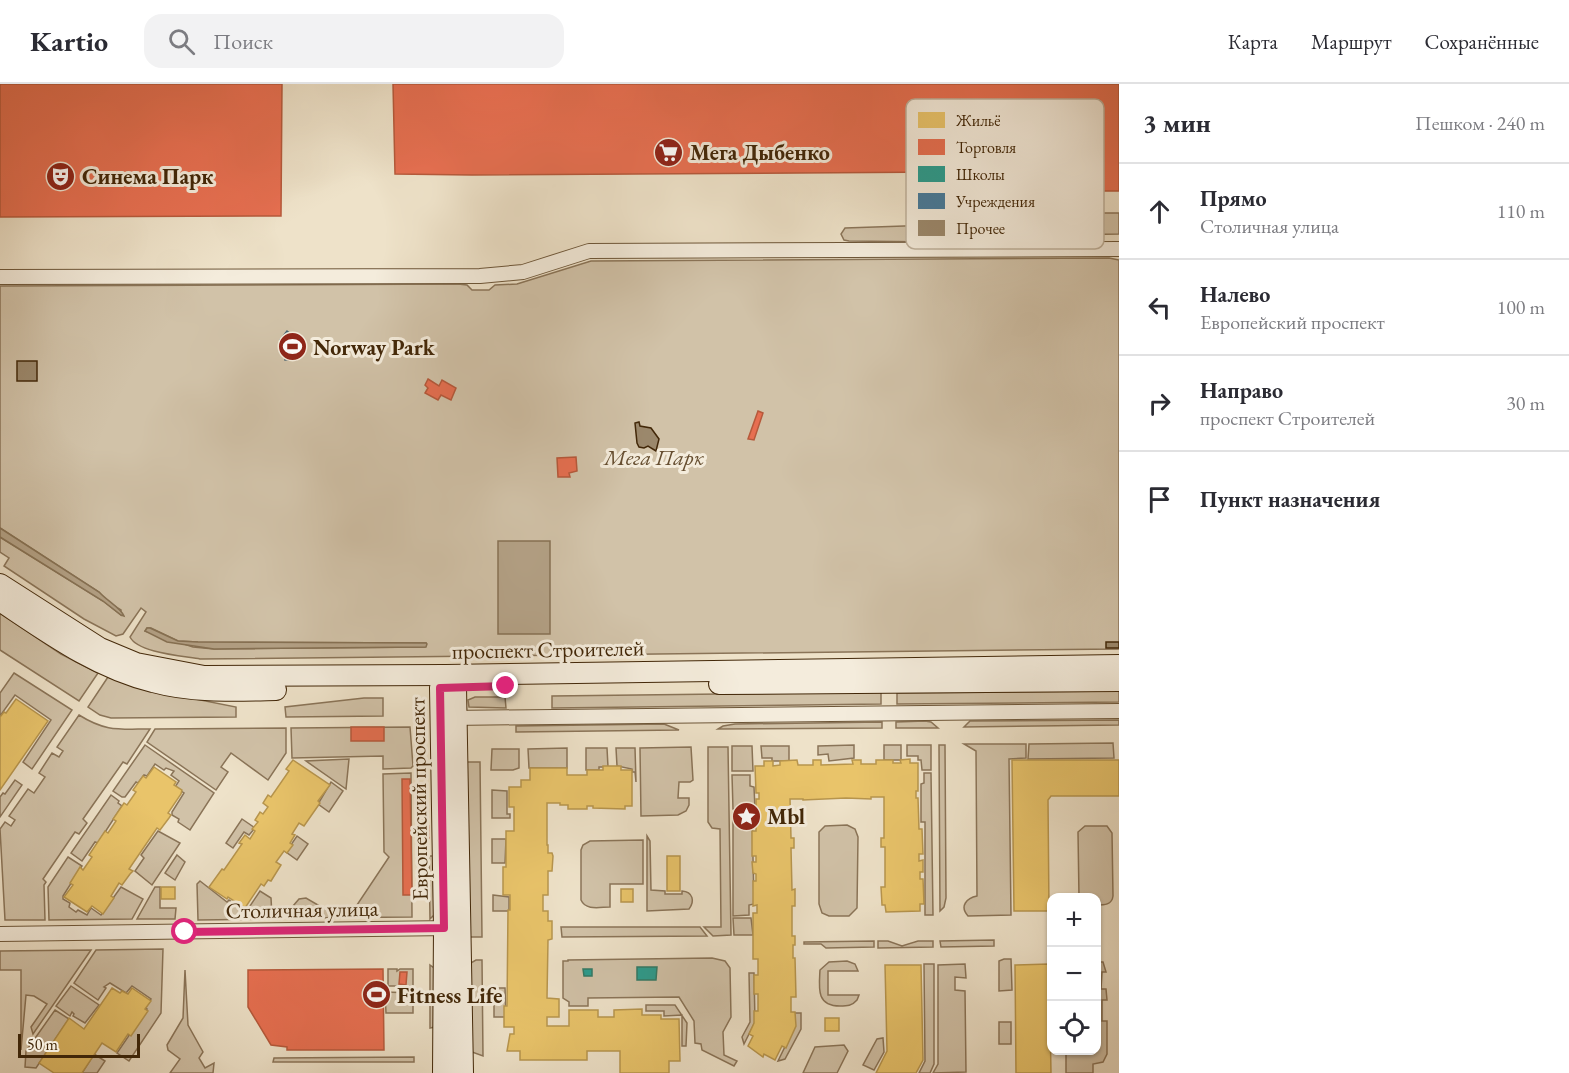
<!DOCTYPE html>
<html lang="ru">
<meta charset="utf-8">
<style>
:root{--surface:#fff;--page:#f2f2f3;--text:#2b2b33;--muted:#7c7c81;--line:#e1e1e2}
body{margin:0;font-family:"EB Garamond",serif;background:var(--page);color:var(--text)}
.controls{position:absolute;right:18px;bottom:18px;display:grid;overflow:hidden;border-radius:12px;box-shadow:0 2px 4px #0004}
.controls button{width:54px;height:54px;display:grid;place-items:center;padding:0;border:0;border-bottom:2px solid var(--line);background:var(--surface);color:var(--text);font:30px sans-serif}
.scale{position:absolute;left:18px;bottom:15px;width:122px;box-sizing:border-box;padding-left:6px;border:3px solid #422708;border-top:0;font-size:16px;line-height:21px;white-space:nowrap;color:#422708;-webkit-text-stroke:4px #f4ecdc;paint-order:stroke}
.stop{position:absolute;width:18px;height:18px;margin:-14px;border:4px solid #db2777;border-radius:50%;background:#fff}
.stop.end{background:#db2777;border-color:#fff;box-shadow:0 2px 6px #0008}
.list{margin:0;padding:0;list-style:none}
h2{display:flex;justify-content:space-between;align-items:center;height:78px;margin:0;padding:0 24px;font-size:26px}
h2 small{font-size:20px;font-weight:400;color:var(--muted)}
.list li{display:grid;grid-template-columns:39px 1fr auto;gap:18px;align-items:center;box-sizing:border-box;height:96px;padding:0 24px;border-top:2px solid var(--line)}
.list b{display:block;font-size:22px;white-space:nowrap}
.list p{margin:0;font-size:20px;white-space:nowrap;color:var(--muted)}
.list em{font-size:20px;font-style:normal;color:var(--muted)}
.icon{flex:none;width:33px;height:33px;fill:none;stroke:currentColor;stroke-width:2;stroke-linecap:round;stroke-linejoin:round}
.map{position:relative;flex:none;width:1119px;height:989px;overflow:hidden}
header{display:flex;align-items:center;gap:36px;box-sizing:border-box;height:84px;padding:0 30px;background:var(--surface);border-bottom:2px solid var(--line)}
header strong{font-size:28px}
nav{display:flex;gap:33px;margin-inline-start:auto;font-size:21px}
.search{width:420px;height:54px;background:var(--page);display:flex;align-items:center;gap:15px;box-sizing:border-box;padding:0 21px;border-radius:18px;color:var(--muted);font-size:22px}
main{display:flex}
aside{flex:1;background:var(--surface)}
.map>svg:first-child{display:block}
.green{fill:#d1c2a8;stroke:#8a7458;stroke-width:1.5;fill-rule:evenodd}
.water{fill:#b4a287;stroke:#867154;stroke-width:1.5}
.homes{fill:#e9c46a;stroke:#b7954d;stroke-width:1.5}
.shops{fill:#e76f51;stroke:#b6593b;stroke-width:1.5}
.schools{fill:#2a9d8f;stroke:#317a66;stroke-width:1.5}
.public{fill:#457b9d;stroke:#446270;stroke-width:1.5}
.building{fill:#9b886c;stroke:#422708;stroke-width:1.5}
.lines{fill:none;stroke-linecap:round;stroke-linejoin:round}
.street-casing{stroke:#6d5638;stroke-width:16}
.secondary-casing{stroke:#422708;stroke-width:22}
.street{stroke:#f4ecdc;stroke-width:14}
.secondary{stroke:#f4ecdc;stroke-width:20}
.route{stroke:#db2777;stroke-width:8}
.labels{text-anchor:middle;stroke-width:6;stroke-linejoin:round;paint-order:stroke}
.poi-label{font-size:22px;font-weight:bold;fill:#422708;stroke:#f4ecdc;text-anchor:start}
.park-label{font-size:22px;font-style:italic;fill:#664e30;stroke:#f4ecdc}
.street-label{font-size:22px;fill:#422708;stroke:#f4ecdc}
.key{fill:#f4ecdc;stroke:#bfb19c;stroke-width:1.5}
.key-label{font-size:16px;fill:#422708}
</style>
<header>
<strong>Kartio</strong>
<div class="search"><svg class="icon" aria-label="search" viewBox="0 0 24 24"><circle cx="10" cy="10" r="6"/><path d="M15 15l6 6"/></svg>Поиск</div>
<nav><a>Карта</a><a>Маршрут</a><a>Сохранённые</a></nav>
</header>
<main>
<div class="map">
<svg width="1119" height="989" viewBox="0 0 1119 989">
<rect width="100%" height="100%" fill="#eee2c9"/>
<filter id="stains"><feTurbulence type="fractalNoise" baseFrequency=".00333" numOctaves="4"/><feColorMatrix values="0 0 0 0 .2 0 0 0 0 .09 0 0 0 0 .02 0 0 0 .5 -.17"/></filter>
<radialGradient id="worn" r=".72"><stop offset=".6" stop-color="#630" stop-opacity="0"/><stop offset="1" stop-color="#630" stop-opacity=".3"/></radialGradient>
<g class="green">
<path d="M1036,129h83v21l-123,2 1,-12 39,-1z"/>
<path d="M934,141l6,4 1,4 -4,9 -88,-1 -5,-1 -3,-6 4,-6z"/>
<path d="M1109,174l10,2v389l-919,10c-17,-3 -62,-6 -70,-22l16,-25 -5,-4 -18,26 -7,2 -32,-17 -80,-53 5,-8 -9,-6v-15l103,64 18,14v-5l-12,-7 -10,-11 -99,-64v-242l458,-2 9,1 5,5h17l6,-5 22,-1 74,-23zM147,544h4l27,13 20,1 228,1 -1,4 -211,2 -21,-2 -48,-16z"/>
<path d="M0,529l61,41 37,19 -19,28 -79,-51z"/>
<path d="M14,589l58,37 -40,59 -9,-7 28,-42 -36,-25 -15,21v-23z"/>
<path d="M108,593l32,11 96,19v10l-125,1 -11,-3 -12,-8z"/>
<path d="M1119,607v11l-222,2v-11z"/>
<path d="M881,608v12l-329,4v-12z"/>
<path d="M475,613h30l1,11 -37,-1 -1,-7z"/>
<path d="M364,614h19v18l-97,1 -1,-10z"/>
<path d="M79,631c27,17 40,14 71,14l-23,35 -4,-2 -40,57 4,4 -8,11 -4,-2 -32,47 3,3 -2,3 1,35h-40l-5,-91 5,-7 6,4 4,-6 -6,-4 19,-27 6,4 11,-16 -6,-4 13,-20 7,4 4,-6 -6,-4z"/>
<path d="M1119,636v5l-155,2 6,-6z"/>
<path d="M925,637l6,1 7,6h-42v-6z"/>
<path d="M882,638v6l-164,1 5,-3 12,-2z"/>
<path d="M664,640l15,6 -163,2v-6z"/>
<path d="M410,643l3,39 -2,2 -28,1v-13l-91,2 -1,-30z"/>
<path d="M286,644v25l-18,27 -37,-27 -10,14 7,5 -12,18 -69,-48 8,-13z"/>
<path d="M1113,659l1,15 -86,1 1,-15z"/>
<path d="M964,660h62v14l-17,1 2,156 -43,1c-9,-10 -1,-18 9,-20l-1,-145z"/>
<path d="M145,661l69,48 -24,37 -12,-8 1,-3 -7,-4v-3l12,-19 -9,-6 4,-6 -8,-6 3,-4 -8,-3 -2,2 -9,-6 -8,12 -3,-1 -6,8 -2,-1 -11,15h-3l-9,-6z"/>
<path d="M854,661v13l-25,3 -1,-7 -10,1v-9z"/>
<rect x="884" y="661" width="17" height="15"/>
<path d="M907,661h24v25h-9l-1,-10h-3v-4h-11z"/>
<path d="M939,661h6l1,153 -2,9 -4,4z"/>
<path d="M732,662h20l1,25h-21z"/>
<path d="M761,662h28v15h-17v-3h-10z"/>
<path d="M691,663l2,33 -3,2h-11l-1,16h11v7l-3,6 -8,4 -37,1 -1,-68z"/>
<path d="M708,663h20l3,188 -18,1 -9,-9h17l-1,-98 -8,-1 -4,-6z"/>
<path d="M567,664v20h-38l-1,-19z"/>
<path d="M586,664h21l1,19h-9v3h-13z"/>
<path d="M616,664h19l1,34 -1,-10h-3v-3l-15,-3z"/>
<path d="M492,665h27v19l-6,2h-22z"/>
<path d="M349,675l-3,30 -40,-28z"/>
<path d="M467,678h13l2,175h-13z"/>
<path d="M411,689l1,144 -117,1 -2,-12 6,-7 7,-1 29,17 16,-1 38,-57 -5,-5 -1,-78z"/>
<path d="M924,689h7l2,142h-8v-93h-4v-38l3,-1z"/>
<path d="M732,691h18v11l4,1 1,22h-22z"/>
<path d="M15,696l7,5 -22,32v-20l3,-4 2,1z"/>
<path d="M331,698l12,9 -14,21 -11,-8z"/>
<path d="M492,706l15,1v23h3v4h-18z"/>
<path d="M111,711l8,6 -1,2 4,3 -24,37 -3,-1 -13,19 -11,-8z"/>
<path d="M733,729h19l2,91 -5,1v10l-16,1z"/>
<path d="M242,735l13,9 -6,7 -5,-3 -11,16 -7,-5z"/>
<path d="M847,741l8,4 3,8 -1,71 -8,8h-20l-7,-3 -3,-9v-72l6,-6z"/>
<path d="M1085,742h22l5,7 1,63c-1,9 -9,9 -16,9l-1,-7 -17,-1 -1,-65z"/>
<path d="M158,747l22,12 -28,42 -17,-14 9,-13 -3,-3z"/>
<path d="M297,752l11,8 -11,16 -11,-8z"/>
<path d="M647,752l3,5 1,49 14,1v3h17v-3c11,1 13,10 7,18l-42,2z"/>
<path d="M492,755h14l-1,24h-13z"/>
<path d="M643,756v44h-33v23c-10,0 -24,4 -29,-7v-50l2,-5 7,-4z"/>
<path d="M177,771l8,7 -10,18 -10,-7z"/>
<path d="M429,772h4l1,59 -4,4z"/>
<path d="M68,773l14,9 -19,30v3l7,4 -1,4 7,5 2,-2 9,5 4,-7 10,7 20,-28 22,12 -11,20 -83,1 -1,-33z"/>
<path d="M200,797l27,21 2,-2 14,10 5,-1 12,-18 11,7 1,18 -3,3 -71,1 -1,-36z"/>
<path d="M155,803h5v21h16l-1,11h-38z"/>
<path d="M493,811l16,2v14h-16z"/>
<path d="M733,834h18l2,17h-19z"/>
<path d="M561,843h139l7,9 -145,1z"/>
<path d="M994,856v6l-53,1 -1,-6z"/>
<path d="M874,857v6l-48,1 -5,-4h-17v-2z"/>
<path d="M878,857h10l14,5 16,-5h15v6l-55,1z"/>
<path d="M163,865l-2,64 -32,48 -12,-8 30,-44 -2,-1 6,-9 -19,-13 -6,7 -16,-10 -6,4 2,1 -8,12 -24,-17 22,-33z"/>
<path d="M91,866l-58,84 -2,-7 16,-23 -13,-8 -8,-1 -5,55v-80h-21v-19z"/>
<path d="M712,874l13,3 5,7 1,49 -8,15 1,23 13,6 -3,5 -32,-16 -1,-6 -6,-1 -1,-22 -15,-24 -91,1v8h-19v-4l-6,-4v-37h5v-1z"/>
<path d="M1004,875h7l1,31 -13,1v-30z"/>
<path d="M476,876h6l1,96 -11,-4 -3,-88z"/>
<path d="M847,877l8,3 3,7h-30v24h31l-2,5c-5,6 -10,6 -17,6 -24,0 -21,-18 -20,-36l9,-8z"/>
<path d="M1097,878h6l3,10h-4l-1,17h5l1,11h-5v21h5v33l-4,8 -10,2v9h-27v-22l30,-1z"/>
<path d="M924,880h10v100l-4,9h-11l6,-12z"/>
<path d="M965,880l1,14 -11,-1v13l10,1 1,81 -33,1 5,-9v-99z"/>
<path d="M430,881l4,3 1,59 -5,1z"/>
<path d="M388,885h9v2l3,-2h13v17h-25z"/>
<path d="M185,886l3,55 15,27 -4,6 6,10 9,-5 -1,10h-43l10,-14 -12,-9 -1,-5 16,-27z"/>
<path d="M749,889h5l1,49 -11,22 -2,-7 8,-15z"/>
<path d="M71,902l28,19 -14,18 -12,-7 1,-2 -2,-2 -2,4 -14,-10z"/>
<path d="M494,904h11l1,29h-12z"/>
<path d="M385,908l28,1v20h-27z"/>
<path d="M646,921h29l12,18 -1,23h-4v-31l-18,1v-5h-18z"/>
<path d="M55,926l14,9 -33,49 -11,-1 1,-16z"/>
<path d="M794,929h7v16l-16,30 -7,2 16,-33z"/>
<rect x="999" y="938" width="12" height="22"/>
<path d="M883,954l1,14 -10,18 -11,-5 14,-26z"/>
<path d="M844,961l4,6 -11,22h-34l12,-26z"/>
<path d="M94,970l11,7 -8,12h-15z"/>
<path d="M414,973v5h-141l1,-4z"/>
</g>
<g class="water">
<path d="M0,444l99,64c7,8 22,16 25,24l-3,-1 -18,-14 -103,-64z"/>
<rect x="498" y="457" width="52" height="93"/>
<path d="M147,544h3l28,13 20,1 228,1 1,1 -1,3 -212,2 -47,-7 -22,-11z"/>
</g>
<g class="homes">
<path d="M16,615l32,22 -48,69v-73l4,-5 2,1z"/>
<path d="M910,675v4h8v28h-2v7h2l1,31h3l1,25h-4v7l4,-1v12h-3v7h3l1,25h-4v7l-34,1 -1,-7h-3l-1,-18h4v-40h-4v-9h3v-41h-13v2l-25,-1 -43,2v-1h-13l1,39h3v10h-3l1,42 3,-1v17h-3v30h3v9h-2v13h2l1,39h-5v15h4l1,14 -10,22 -4,-2 -7,14 -11,-6 -1,3 -15,-11 5,-10 -4,-2 5,-11v-12h4v-17h-4v-19h4v-16h-5v-46h4v-8l-4,1v-25h3v-7l-3,-1 -1,-11h4v-6h-4v-25h4v-32h3v-6h-3l-1,-27h9v-5h9v5l7,-1v-4l17,-1 1,5h15v-5h8v5l32,-1 -1,-4h9v4h15v-4h17v3h8l-1,-3z"/>
<path d="M293,676l37,25 -12,16 2,2 -16,23 -5,-3 -7,11 3,1 -5,8 3,2 -6,8 -3,-2 -8,11 5,3 -10,16 -3,-1 -4,6 -3,-2 -16,24 -17,-11 -1,2 -18,-12 13,-18 2,1 18,-26 -3,-1 6,-8 5,4 5,-8 -3,-2 6,-7 -3,-2 5,-8 3,2 5,-7 -5,-4 5,-8 3,2 18,-26 -3,-2z"/>
<path d="M1012,676h107v36h-68l-3,4 1,111h-35z"/>
<path d="M603,682h18v4h11v36h-7v3l-32,-1v-2h-6v3h-19v-4h-8v-2h-13v42h1v8h4l1,3 -1,15h-4v24h-5v16h5v10h4v18l-4,1 -1,58 12,1v18h-12v9h22v-16h29v7h16v-7l28,-1v6h19v4h18l1,42h-11v12h-49v-22h-33v9h-67v-9h-13l3,-17h4v-7h-10v-21h3l1,-96h2v-15h-7v-28h3v-36h8v-24h-5v-20h12v-7h9v-12h37v7h20v-5h16z"/>
<path d="M154,683l22,15 -2,3 8,5 -1,4 -13,19 3,2 -2,3 -9,12 -3,-2 -28,41 4,2 -3,3 -8,11 -3,-2 -8,13 3,2 -11,16 -11,-8 -5,6 -23,-15 9,-12 -3,-2 10,-16 3,3 9,-13 -3,-2 16,-24 3,2 8,-12 -3,-2 11,-16 3,2 9,-13 -3,-2 10,-14 3,2z"/>
<rect x="667" y="772" width="13" height="35"/>
<rect x="161" y="803" width="14" height="12"/>
<rect x="621" y="805" width="12" height="13"/>
<path d="M1049,880l2,109h-35l-1,-108z"/>
<path d="M885,881h36l2,95 -7,13h-40l11,-22z"/>
<path d="M112,904l8,5 2,-2 6,3 4,-6 19,13 -6,8 3,2 -17,25 -3,-2 -12,18 -14,-9 -20,30h-28l-15,-10 30,-45 15,11z"/>
<rect x="825" y="934" width="14" height="13"/>
</g>
<g class="shops">
<path d="M0,0h282l-1,132 -281,1z"/>
<path d="M393,0h726v107h-81l-1,-58h-93v39l-472,3 -77,-1z"/>
<path d="M428,295l11,7 3,-6 14,8 -5,12 -10,-5 -3,5 -13,-7 3,-5 -3,-3z"/>
<path d="M758,327l5,2 -9,27 -6,-1z"/>
<path d="M576,373l1,14 -8,2 1,4h-12l-1,-19z"/>
<rect x="351" y="643" width="33" height="14"/>
<path d="M402,695h8l2,116h-9z"/>
<path d="M421,731h5v11h3v14h-7z"/>
<path d="M383,885l1,81h-97v-3l-16,-2 -23,-38v-37z"/>
<path d="M400,888h7l-1,13 -7,-1z"/>
</g>
<g class="schools">
<path d="M637,883h20l-1,13h-19z"/>
<path d="M583,885h9v7h-8z"/>
</g>
<path class="public" d="M287,247l19,15 -10,13 -11,1 -2,-17 -3,-3z"/>
<g class="building">
<rect x="17" y="277" width="20" height="20"/>
<path d="M639,338l1,4 11,2 8,11 -3,12 -8,-5 -4,2 -5,-1 -2,-4 -2,-20z"/>
<rect x="1106" y="558" width="13" height="6"/>
</g>
<g class="lines">
<defs>
<g id="street">
<path d="M0,193l480,-1 43,-4 66,-21 530,-2"/>
<path d="M449,634l670,-7"/>
<path d="M0,850l451,-6"/>
</g>
<g id="secondary">
<path d="M0,500l100,64 36,15 68,13 242,-1 673,-10"/>
<path d="M0,517c48,32 96,67 153,81 40,11 81,9 123,8"/>
<path d="M446,591l10,12 7,386"/>
<path d="M719,600l400,-3"/>
<path d="M443,989l1,-145 -4,-240 6,-13"/>
</g>
</defs>
<use href="#street" class="street-casing"/>
<use href="#secondary" class="secondary-casing"/>
<use href="#street" class="street"/>
<use href="#secondary" class="secondary"/>
</g>
<g class="lines">
<path class="route" d="M185,848l259,-4 -4,-240 66,-2"/>
</g>
<defs>
<symbol id="supermarket-disc" viewBox="-11 -11 22 22"><circle r="9.5" fill="#8f2418" stroke="#f4ecdc"/><path d="M-6-5.5h2.5l.6 2H6L4.5 2H-2.5L-4.4-4H-6ZM-1.5 3.2a1.3 1.3 0 1 0 .1 0ZM3 3.2a1.3 1.3 0 1 0 .1 0Z" fill="#fff"/></symbol>
<symbol id="theatre-disc" viewBox="-11 -11 22 22"><circle r="9.5" fill="#8f2418" stroke="#f4ecdc"/><path d="M-5-5.5Q0-4 5-5.5V0Q5 5 0 6Q-5 5-5 0ZM-3.3-2.5H-1v1.5H-3.3ZM1-2.5H3.3v1.5H1ZM-2.8 1Q0 5.5 2.8 1Z" fill="#fff"/></symbol>
<symbol id="stadium-disc" viewBox="-11 -11 22 22"><circle r="9.5" fill="#8f2418" stroke="#f4ecdc"/><path d="M0-5a6.5 5 0 1 0 0 10a6.5 5 0 1 0 0-10ZM-3.5-1.8h7v3.6h-7Z" fill="#fff"/></symbol>
<symbol id="sight-disc" viewBox="-11 -11 22 22"><circle r="9.5" fill="#8f2418" stroke="#f4ecdc"/><path d="M0-6L1.8-2.2L6-1.7L2.9 1.2L3.7 5.4L0 3.3L-3.7 5.4L-2.9 1.2L-6-1.7L-1.8-2.2Z" fill="#fff"/></symbol>
</defs>
<g fill-rule="evenodd">
<use href="#supermarket-disc" x="652" y="52" width="33" height="33"/>
<use href="#theatre-disc" x="44" y="76" width="33" height="33"/>
<use href="#stadium-disc" x="276" y="246" width="33" height="33"/>
<use href="#sight-disc" x="730" y="716" width="33" height="33"/>
<use href="#stadium-disc" x="360" y="894" width="33" height="33"/>
</g>
<g class="labels">
<g class="poi-label">
<text x="690" y="76">Мега Дыбенко</text>
<text x="82" y="100">Синема Парк</text>
<text x="313" y="271">Norway Park</text>
<text x="767" y="740">Mbl</text>
<text x="397" y="919">Fitness Life</text>
</g>
<g class="park-label">
<text x="654" y="381">Мега Парк</text>
</g>
<g class="street-label">
<text transform="translate(548 565) rotate(-1)" y="8">проспект Строителей</text>
<text transform="translate(418 715) rotate(-91)" y="8">Европейский проспект</text>
<text transform="translate(302 825) rotate(-1)" y="8">Столичная улица</text>
</g>
</g>
<rect x="906" y="15" width="198" height="150" rx="9" class="key"/>
<rect x="918" y="28" width="27" height="16" fill="#e9c46a"/>
<rect x="918" y="55" width="27" height="16" fill="#e76f51"/>
<rect x="918" y="82" width="27" height="16" fill="#2a9d8f"/>
<rect x="918" y="109" width="27" height="16" fill="#457b9d"/>
<rect x="918" y="136" width="27" height="16" fill="#9b886c"/>
<g class="key-label">
<text x="956" y="42">Жильё</text>
<text x="956" y="69">Торговля</text>
<text x="956" y="96">Школы</text>
<text x="956" y="123">Учреждения</text>
<text x="956" y="150">Прочее</text>
</g>
<rect width="100%" height="100%" filter="url(#stains)"/>
<rect width="100%" height="100%" fill="url(#worn)"/>
</svg>
<div class="controls">
<button>+</button>
<button>−</button>
<button><svg class="icon" aria-label="locate" viewBox="0 0 24 24"><circle cx="12" cy="12" r="6"/><path d="M12 2v4M12 18v4M2 12h4M18 12h4"/></svg></button>
</div>
<div class="scale">50 m</div>
<div class="stop" style="left:185px;top:848px"></div>
<div class="stop end" style="left:506px;top:602px"></div>
</div>
<aside>
<h2>3 мин<small>Пешком · 240 m</small></h2>
<ul class="list">
<li><svg class="icon" aria-label="ahead" viewBox="0 0 24 24"><path d="M12 20V5M6 11l6-6 6 6"/></svg><div><b>Прямо</b><p>Столичная улица</p></div><em>110 m</em></li>
<li><svg class="icon" aria-label="left" viewBox="0 0 24 24"><path d="M17 20v-9H6M10 6l-5 5 5 5"/></svg><div><b>Налево</b><p>Европейский проспект</p></div><em>100 m</em></li>
<li><svg class="icon" aria-label="right" viewBox="0 0 24 24"><path d="M7 20v-9h11M14 6l5 5-5 5"/></svg><div><b>Направо</b><p>проспект Строителей</p></div><em>30 m</em></li>
<li><svg class="icon" aria-label="arrive" viewBox="0 0 24 24"><path d="M6 21V4h12l-3 4 3 4H6"/></svg><div><b>Пункт назначения</b></div></li>
</ul>
</aside>
</main>
